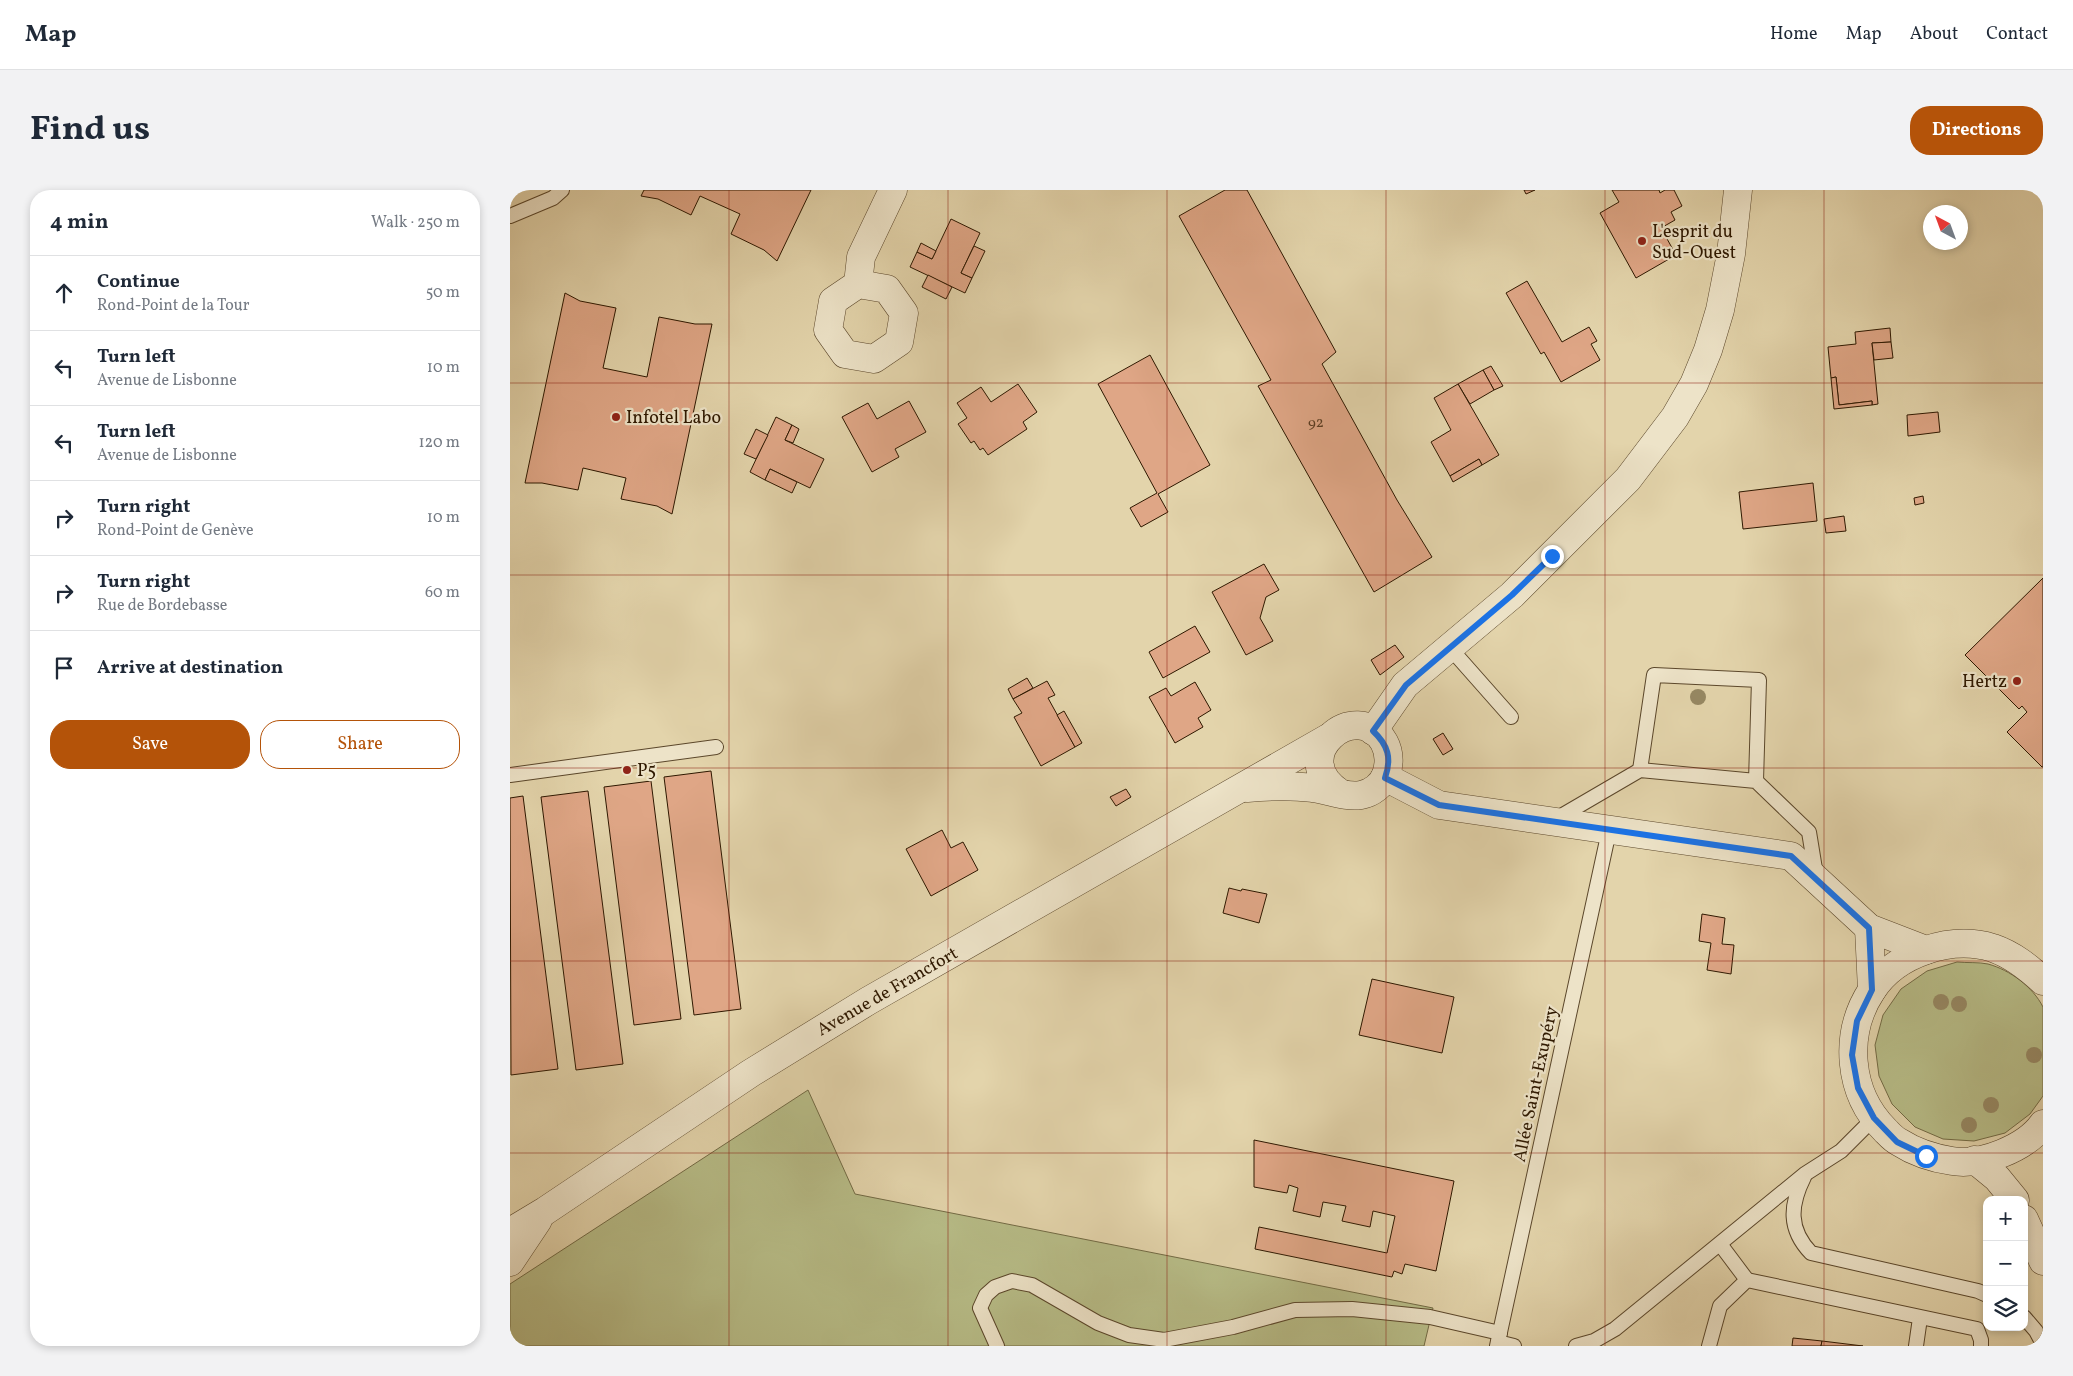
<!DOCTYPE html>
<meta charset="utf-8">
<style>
:root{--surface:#fff;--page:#f2f2f3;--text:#1f2937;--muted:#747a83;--line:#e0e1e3;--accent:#b45309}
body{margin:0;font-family:Vollkorn,serif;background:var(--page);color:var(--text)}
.controls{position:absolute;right:15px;bottom:15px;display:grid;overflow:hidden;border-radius:10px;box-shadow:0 2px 8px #0003}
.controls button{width:45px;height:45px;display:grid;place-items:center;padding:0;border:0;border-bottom:1px solid var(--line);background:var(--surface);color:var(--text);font:25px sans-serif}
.compass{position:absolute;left:1413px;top:15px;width:45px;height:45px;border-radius:50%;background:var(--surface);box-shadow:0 2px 8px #0003;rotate:319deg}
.stop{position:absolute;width:15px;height:15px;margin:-11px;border:4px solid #1a73e8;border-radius:50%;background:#fff}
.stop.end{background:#1a73e8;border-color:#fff;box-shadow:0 1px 5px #0008}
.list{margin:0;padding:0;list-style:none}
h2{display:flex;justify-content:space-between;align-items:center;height:65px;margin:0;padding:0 20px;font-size:21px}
h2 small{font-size:16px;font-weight:400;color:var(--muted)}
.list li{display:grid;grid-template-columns:32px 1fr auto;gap:15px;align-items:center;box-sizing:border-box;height:75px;padding:0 20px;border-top:1px solid var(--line)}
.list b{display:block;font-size:19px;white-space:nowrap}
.list p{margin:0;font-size:16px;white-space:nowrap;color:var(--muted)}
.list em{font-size:16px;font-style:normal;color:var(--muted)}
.actions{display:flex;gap:10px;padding:15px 20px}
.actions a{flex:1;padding:11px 0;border:1px solid var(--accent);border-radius:20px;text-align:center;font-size:18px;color:var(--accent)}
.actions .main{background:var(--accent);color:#fff}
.icon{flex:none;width:28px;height:28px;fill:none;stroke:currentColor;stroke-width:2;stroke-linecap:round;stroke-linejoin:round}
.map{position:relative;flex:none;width:1533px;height:1156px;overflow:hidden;border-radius:20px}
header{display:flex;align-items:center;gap:30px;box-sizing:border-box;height:70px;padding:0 25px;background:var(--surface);border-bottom:1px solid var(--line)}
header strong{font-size:24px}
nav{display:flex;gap:28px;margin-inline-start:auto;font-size:18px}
.intro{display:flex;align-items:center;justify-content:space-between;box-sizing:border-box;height:120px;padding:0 30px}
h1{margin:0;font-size:35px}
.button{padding:12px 22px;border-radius:20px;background:var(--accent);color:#fff;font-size:18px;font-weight:700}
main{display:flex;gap:30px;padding:0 30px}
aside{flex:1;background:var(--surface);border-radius:20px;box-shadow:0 2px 8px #0003}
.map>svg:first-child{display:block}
.green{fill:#b7bc87;stroke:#726a44}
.building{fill:#dfa686;stroke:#2e1800}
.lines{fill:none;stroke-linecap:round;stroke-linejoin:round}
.lane-casing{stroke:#5b472b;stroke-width:16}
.street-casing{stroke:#5b472b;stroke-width:29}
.lane{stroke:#ede3c8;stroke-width:14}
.street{stroke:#ede3c8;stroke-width:28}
.tree{fill:#968863}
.route{stroke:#1a73e8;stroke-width:6}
.grid{fill:none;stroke:#8f2418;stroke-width:1;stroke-opacity:0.55}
.poi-dot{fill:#8f2418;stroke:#ede3c8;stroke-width:2}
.labels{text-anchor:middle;stroke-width:4.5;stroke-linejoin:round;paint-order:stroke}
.number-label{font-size:15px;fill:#5a3c22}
.poi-label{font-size:18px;fill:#2e1800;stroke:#ede3c8;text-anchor:start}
.street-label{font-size:18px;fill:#2e1800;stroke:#ede3c8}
</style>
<header>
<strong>Map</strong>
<nav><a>Home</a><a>Map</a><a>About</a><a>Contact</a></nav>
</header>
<div class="intro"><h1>Find us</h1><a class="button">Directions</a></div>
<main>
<aside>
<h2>4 min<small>Walk · 250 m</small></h2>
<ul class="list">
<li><svg class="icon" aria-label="ahead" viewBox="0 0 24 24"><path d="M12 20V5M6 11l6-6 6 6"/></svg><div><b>Continue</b><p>Rond-Point de la Tour</p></div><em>50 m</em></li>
<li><svg class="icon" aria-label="left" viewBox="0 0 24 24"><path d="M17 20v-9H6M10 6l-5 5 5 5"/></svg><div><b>Turn left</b><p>Avenue de Lisbonne</p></div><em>10 m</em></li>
<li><svg class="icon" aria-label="left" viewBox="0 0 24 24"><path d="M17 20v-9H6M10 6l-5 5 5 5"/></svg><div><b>Turn left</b><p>Avenue de Lisbonne</p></div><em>120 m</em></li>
<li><svg class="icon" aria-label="right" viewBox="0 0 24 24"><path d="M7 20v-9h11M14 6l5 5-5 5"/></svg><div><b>Turn right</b><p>Rond-Point de Genève</p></div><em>10 m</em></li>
<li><svg class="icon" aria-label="right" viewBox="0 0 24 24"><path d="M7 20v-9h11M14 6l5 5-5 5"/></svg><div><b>Turn right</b><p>Rue de Bordebasse</p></div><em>60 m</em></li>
<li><svg class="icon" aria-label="arrive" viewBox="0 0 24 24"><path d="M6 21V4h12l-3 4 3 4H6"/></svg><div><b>Arrive at destination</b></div></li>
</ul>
<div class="actions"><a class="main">Save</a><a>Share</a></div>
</aside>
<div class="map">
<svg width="1533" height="1156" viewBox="0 0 1533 1156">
<rect width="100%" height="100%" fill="#e3d4ab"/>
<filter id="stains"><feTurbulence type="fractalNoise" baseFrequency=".004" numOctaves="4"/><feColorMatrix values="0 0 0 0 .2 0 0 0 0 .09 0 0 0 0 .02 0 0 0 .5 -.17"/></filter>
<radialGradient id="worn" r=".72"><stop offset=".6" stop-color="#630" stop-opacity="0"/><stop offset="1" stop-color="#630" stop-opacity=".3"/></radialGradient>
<g class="green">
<path d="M1447,772c10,1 22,0 31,2 22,6 45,23 55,43v89l-13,18 -25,19 -31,8 -31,-2 -28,-12 -23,-23 -13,-28 -4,-31 8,-30 18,-26 26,-18z"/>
<path d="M298,900l47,104 578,114 -9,38h-914v-62z"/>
</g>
<g class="building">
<path d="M134,0h167l-34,71 -13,-11 -33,-16 9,-20 -40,-18 -9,19 -33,-16 -17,-3z"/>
<path d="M715,0h22l89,162 -14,12 75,136 35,57 -58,35 -116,-206 13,-6 -92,-164z"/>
<path d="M1014,0h11l-9,4z"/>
<path d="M1102,0h47l1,3 5,-3h9l8,16 -11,6 4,8 -14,8 15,27 -40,23 -36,-65 19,-11z"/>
<path d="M441,29l29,14 -19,40 11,5 -7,15 -55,-26 7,-15 15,7z"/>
<path d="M411,53l15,8 -4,8 -15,-7z"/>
<path d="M464,56l11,5 -13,27 -11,-5z"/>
<path d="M418,85l24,12 -6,12 -24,-12z"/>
<path d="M1017,91l35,61 27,-15 8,14 -6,3 9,16 -39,22 -17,-30 -3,2 -35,-61z"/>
<path d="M55,103l15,8 36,7 -13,60 44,9 12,-60 36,7h17l-40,190 -15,-8 -36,-7 5,-21 -43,-10 -5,22 -36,-7h-17z"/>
<path d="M1380,138l1,14 -19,1 6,61 -6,1v-4l-33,4 -3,-28 -5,1 -3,-31 28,-3 -1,-12z"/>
<path d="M1381,152l2,16 -19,2 -2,-17z"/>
<path d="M640,165l60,110 -52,29 10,18 -27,15 -11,-19 27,-15 -59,-109z"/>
<path d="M981,176l12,20 -9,4 -11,-20z"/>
<path d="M973,180l11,20 -24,14 -12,-20z"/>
<path d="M1326,187l3,28 33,-4v4l-38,4 -3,-31z"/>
<path d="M508,194l19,28 -14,10 4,7 -39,26 -5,-7 -3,2 -6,-9 -3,2 -13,-19 9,-6 -10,-15 24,-16 10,15z"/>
<path d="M948,194l41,71 -17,10 -3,-6 -29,17 -19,-34 20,-12 -17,-32z"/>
<path d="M399,211l17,31 -31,17 4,8 -27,15 -30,-55 26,-14 9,16z"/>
<path d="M1428,222l2,20 -32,4 -1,-21z"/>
<path d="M266,227l16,8 -7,15 39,19 -14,29 -40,-19 -5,11 -15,-8z"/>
<path d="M282,235l7,4 -6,14 -8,-3z"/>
<path d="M246,239l12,6 -12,24 -12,-5z"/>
<path d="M969,269l3,6 -29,17 -3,-6z"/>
<path d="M260,279l27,13 -5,11 -27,-13z"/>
<path d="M1303,293l4,38 -74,8 -4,-37z"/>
<path d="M1413,306l1,7 -9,2 -1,-7z"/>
<path d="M1334,326l2,15 -20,2 -2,-14z"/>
<path d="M754,374l15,26 -13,7 -6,21 13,23 -27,14 -34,-63z"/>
<path d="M1533,388v189h-1l-35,-35 20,-20 -5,-6 -3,3 -54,-54z"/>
<path d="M685,436l15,26 -47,26 -14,-26z"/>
<path d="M885,455l9,12 -24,18 -9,-15z"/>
<path d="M517,488l6,10 -20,11 -5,-10z"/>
<path d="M537,491l8,14 -7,3 27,49 -34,19 -27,-49 8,-4 -9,-14z"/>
<path d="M685,492l16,28 -13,8 5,9 -28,16 -26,-46 17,-9 5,8z"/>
<path d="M554,521l18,32 -7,4 -18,-32z"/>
<path d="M933,543l10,16 -10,6 -10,-16z"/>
<path d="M201,581l30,238 -47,6 -30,-238z"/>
<path d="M141,591l30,238 -47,6 -30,-238z"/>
<path d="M616,599l5,8 -15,9 -6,-9z"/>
<path d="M78,601l35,273 -47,6 -35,-273z"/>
<path d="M13,606l35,273 -47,6 -1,-277z"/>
<path d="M432,640l9,18 12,-6 15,28 -47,26 -25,-47z"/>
<path d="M719,698l12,3 1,-2 25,5 -8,29 -36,-10z"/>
<path d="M1192,724l23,4 -3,26 12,1 -3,29 -24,-4 4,-27 -12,-2z"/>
<path d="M862,789l82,18 -12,56 -83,-18z"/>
<path d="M744,950l200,41 -18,90 -31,-7 -3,10 -8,-3 -2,6 -137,-28 4,-22 128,26 8,-37 -22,-5 -3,16 -28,-6 4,-15 -23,-4 -3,15 -27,-6 5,-23 -9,-3 -2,8 -33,-6z"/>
<path d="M1283,1148l29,3 -1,5h-29z"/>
<path d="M1312,1151l41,5h-42z"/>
</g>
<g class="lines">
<defs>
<g id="lane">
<path d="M0,26l43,-18 9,-8"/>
<path d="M940,458l61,69"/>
<path d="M1130,580l14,-95 105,5 -3,101"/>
<path d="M0,585l206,-28"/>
<path d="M1046,629l84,-49 116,11 53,51 7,43"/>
<path d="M1294,987c-14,28 -16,52 7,76l167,38 9,4"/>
<path d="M1210,1054l27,36"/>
<path d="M1514,1127l12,14 7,13"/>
<path d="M988,1152l16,4"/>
<path d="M487,1156l-17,-38 6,-13 9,-8 17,-6 20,4 66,38 31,12 35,5 69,-13 62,-17 57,-1 78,8 70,16"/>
<path d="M987,1156l112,-515"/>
<path d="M1066,1156l18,-5 21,-12 190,-155 36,-23 33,-33"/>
<path d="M1199,1156l11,-40 27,-26 230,49 4,11v6"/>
<path d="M1406,1156l4,-28"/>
</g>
<g id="street">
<path d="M348,94l29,5 17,24 -5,29 -25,17 -29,-5 -17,-24 5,-29 25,-17 3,-27 32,-67"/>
<path d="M863,541l32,-46 107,-90 116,-116 47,-62 19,-33 14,-34 12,-40 11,-56 7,-64"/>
<path d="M875,587l54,28 352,51 78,72 57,22"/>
<path d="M737,598c22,-2 43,-3 65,0 15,1 33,10 49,7 11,-2 21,-10 25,-20 4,-12 4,-22 -2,-33 -27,-46 -100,14 -44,51"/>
<path d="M1359,738l3,62"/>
<path d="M1533,791c-15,-14 -30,-26 -50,-33 -42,-13 -97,5 -121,42 -29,44 -24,103 13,140 4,4 8,9 14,12 17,11 33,16 53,19 29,5 74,-13 91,-37"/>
<path d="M1465,970l22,18 18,22"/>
<path d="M1514,1029l19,42"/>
<path d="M0,1042l35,-21 206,-138 117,-72 460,-263"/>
<path d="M0,1072l28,-42"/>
</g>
</defs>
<use href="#lane" class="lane-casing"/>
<use href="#street" class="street-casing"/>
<use href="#lane" class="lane"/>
<use href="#street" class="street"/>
</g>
<g class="tree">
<circle cx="1188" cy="507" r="8"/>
<circle cx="1431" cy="812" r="8"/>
<circle cx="1449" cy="814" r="8"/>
<circle cx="1524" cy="865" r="8"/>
<circle cx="1481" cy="915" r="8"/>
<circle cx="1459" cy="935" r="8"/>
</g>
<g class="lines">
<path class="route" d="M1042,366l-40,39 -106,90 -33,46c15,14 19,27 12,47l54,27 352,51 78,72 3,62 -15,31 -5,34 6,33 16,30 23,24 29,14"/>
</g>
<path class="grid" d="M219,0v1156M438,0v1156M657,0v1156M876,0v1156M1095,0v1156M1314,0v1156M0,193h1533M0,385h1533M0,578h1533M0,771h1533M0,963h1533"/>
<g class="poi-dot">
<circle cx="1132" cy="51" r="5"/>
<circle cx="106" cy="227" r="5"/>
<circle cx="1507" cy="491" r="5"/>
<circle cx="117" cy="580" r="5"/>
</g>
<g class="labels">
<g class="number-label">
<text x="806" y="237">92</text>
</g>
<g class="poi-label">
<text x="1142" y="47">L'esprit du<tspan x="1142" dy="21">Sud-Ouest</tspan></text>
<text x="116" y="233">Infotel Labo</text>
<text x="1497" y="497" text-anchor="end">Hertz</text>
<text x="127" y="586">P5</text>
</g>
<g class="street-label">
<text transform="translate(377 801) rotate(-30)" y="6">Avenue de Francfort</text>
<text transform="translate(1025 894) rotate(-78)" y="6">Allée Saint-Exupéry</text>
</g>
</g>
<rect width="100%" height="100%" filter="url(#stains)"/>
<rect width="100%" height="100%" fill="url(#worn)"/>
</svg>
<div class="controls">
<button>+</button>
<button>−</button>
<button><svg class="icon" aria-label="layers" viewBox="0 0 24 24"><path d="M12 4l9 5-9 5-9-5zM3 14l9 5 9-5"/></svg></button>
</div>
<svg class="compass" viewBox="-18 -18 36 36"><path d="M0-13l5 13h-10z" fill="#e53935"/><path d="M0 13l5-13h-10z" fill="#747a83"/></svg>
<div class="stop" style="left:1416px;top:966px"></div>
<div class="stop end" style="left:1042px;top:366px"></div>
</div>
</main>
